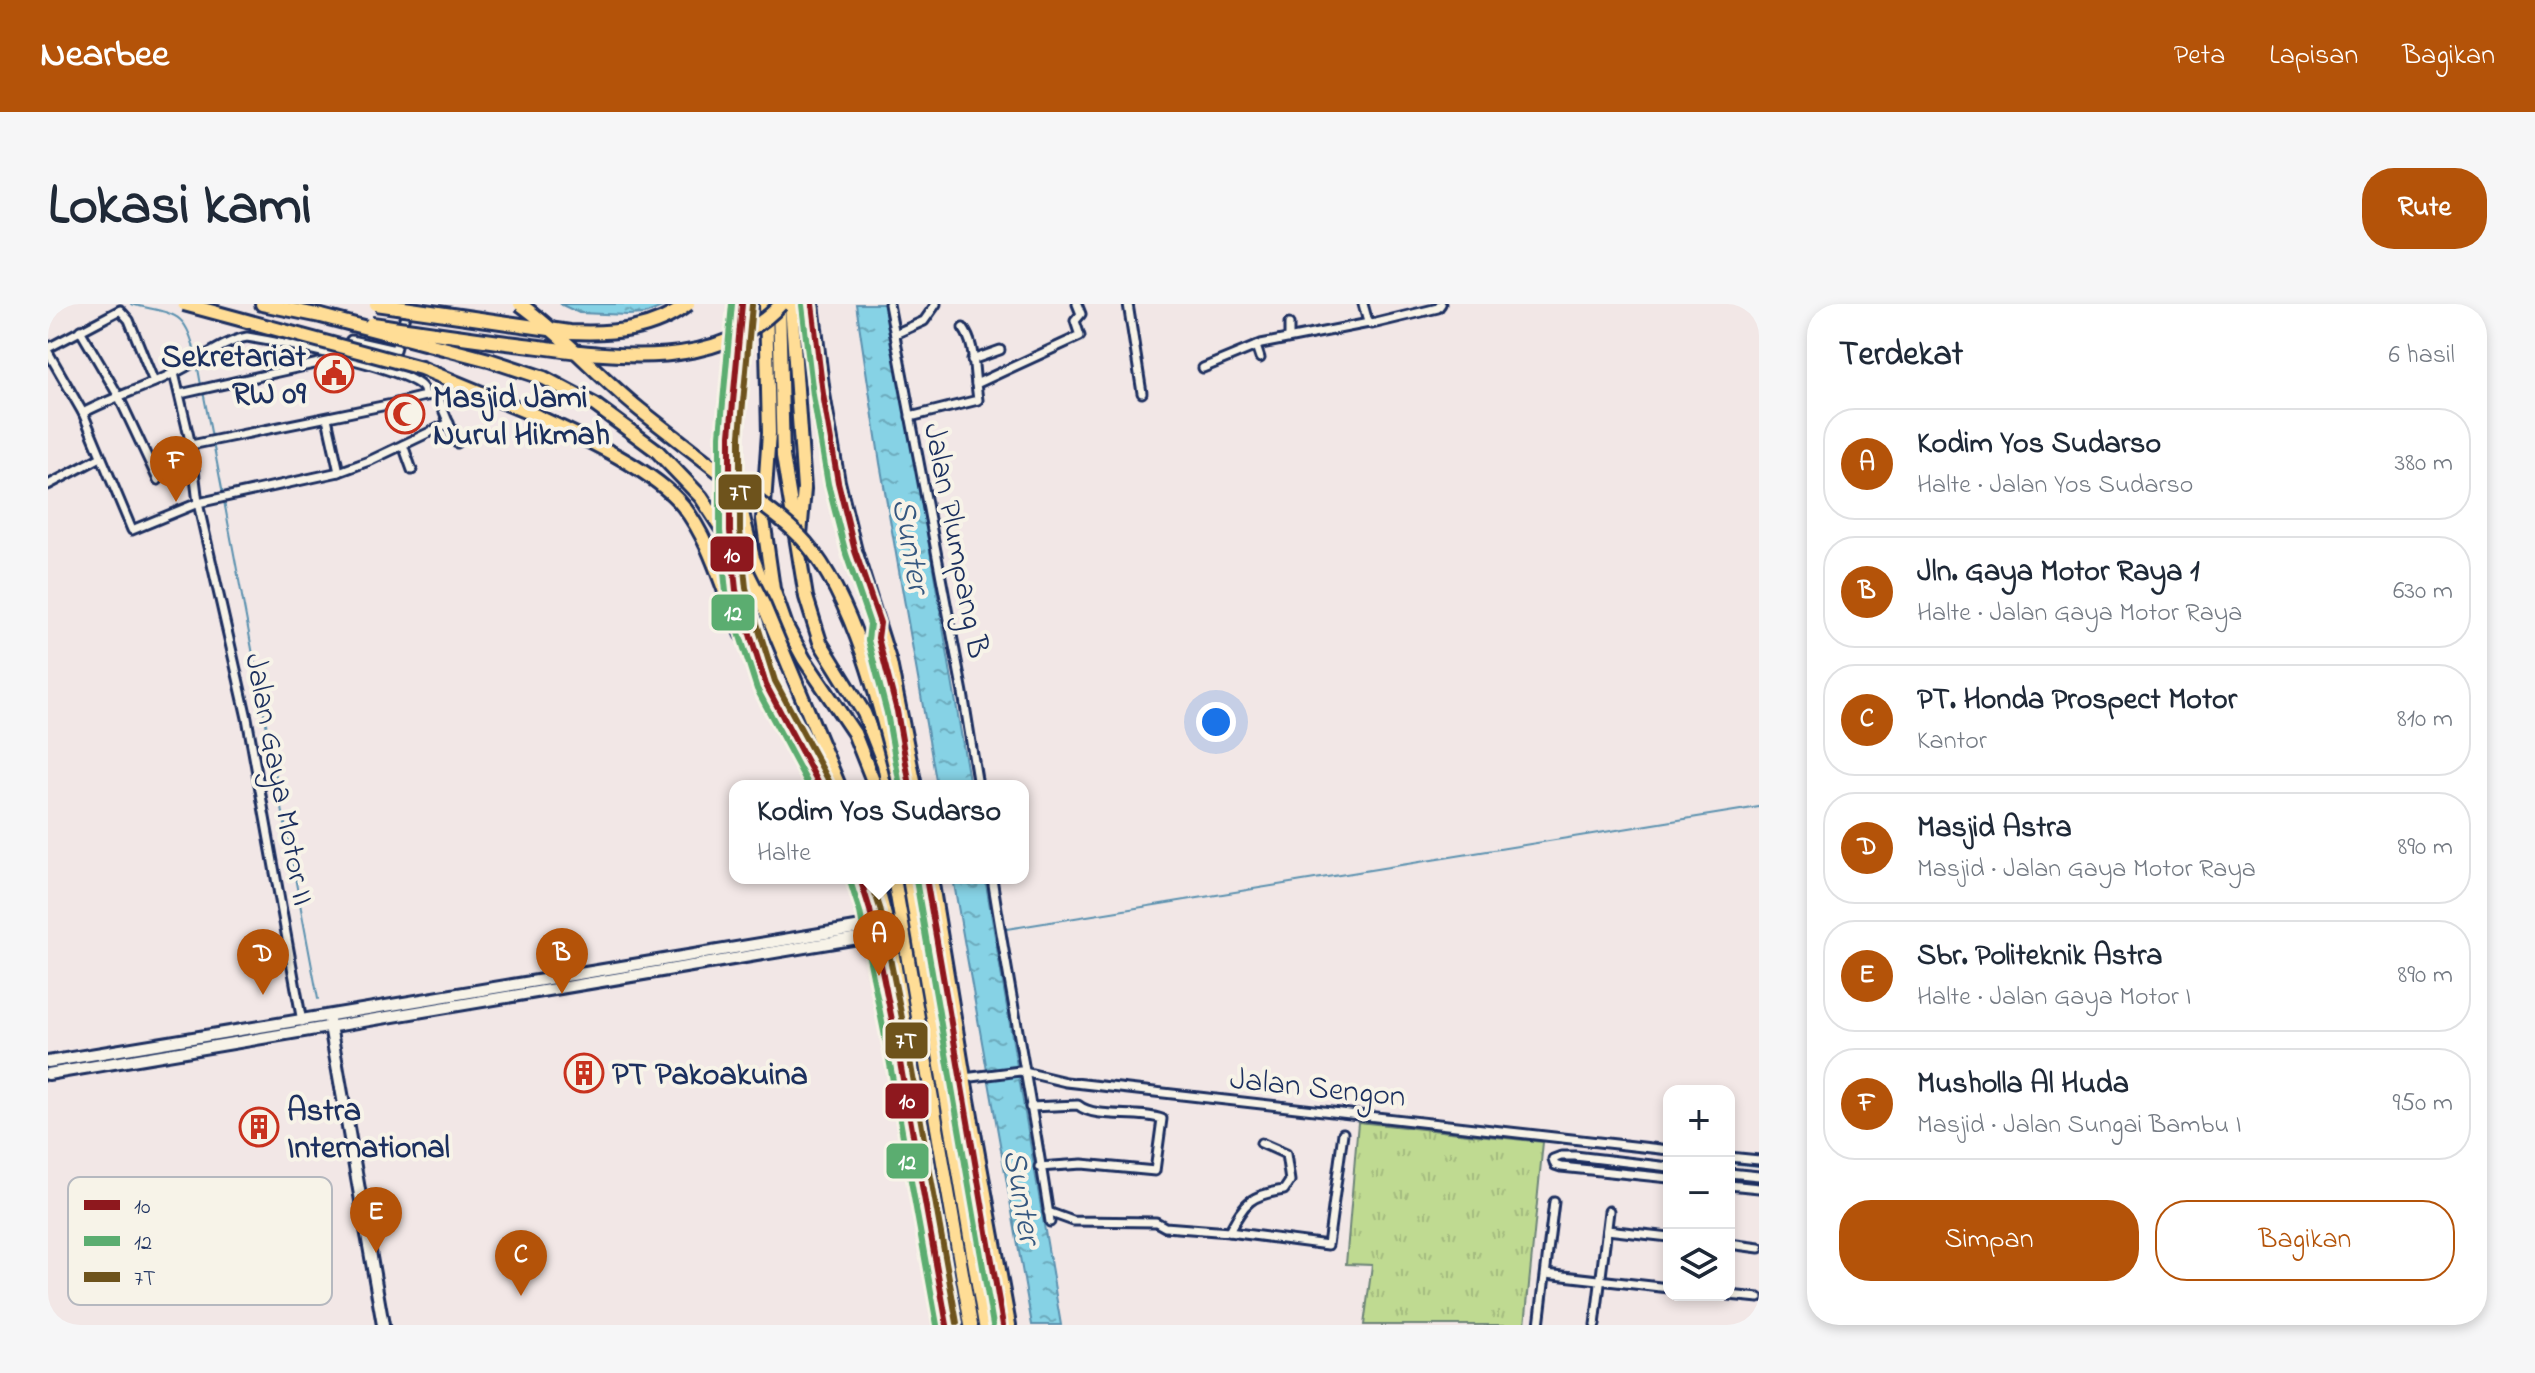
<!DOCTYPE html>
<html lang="id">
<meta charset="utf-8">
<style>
:root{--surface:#fff;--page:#f6f6f7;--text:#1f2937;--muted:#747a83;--line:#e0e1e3;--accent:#b45309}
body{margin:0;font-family:"Indie Flower",sans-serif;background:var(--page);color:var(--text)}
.controls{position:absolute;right:24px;bottom:24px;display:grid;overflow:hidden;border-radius:16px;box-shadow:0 4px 12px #0003}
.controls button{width:72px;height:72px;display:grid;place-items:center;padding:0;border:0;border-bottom:2px solid var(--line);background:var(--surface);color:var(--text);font:40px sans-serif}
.you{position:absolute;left:1168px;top:418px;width:28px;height:28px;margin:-20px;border:6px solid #fff;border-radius:50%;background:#1a73e8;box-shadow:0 0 0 12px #1a73e833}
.badge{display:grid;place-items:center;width:52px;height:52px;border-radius:50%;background:var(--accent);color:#fff;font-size:26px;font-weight:700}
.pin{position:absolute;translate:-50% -66px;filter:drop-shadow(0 2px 4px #0008)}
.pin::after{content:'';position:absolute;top:42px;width:28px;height:24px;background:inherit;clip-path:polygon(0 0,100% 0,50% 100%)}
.popup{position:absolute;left:681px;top:476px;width:300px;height:104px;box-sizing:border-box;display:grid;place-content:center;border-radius:16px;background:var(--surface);filter:drop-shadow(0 2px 6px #0005);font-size:26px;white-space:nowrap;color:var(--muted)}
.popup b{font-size:30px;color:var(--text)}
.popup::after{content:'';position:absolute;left:50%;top:100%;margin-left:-16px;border:16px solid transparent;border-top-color:var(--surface)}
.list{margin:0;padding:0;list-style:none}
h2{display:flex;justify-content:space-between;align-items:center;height:104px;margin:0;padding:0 32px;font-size:34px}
h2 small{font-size:26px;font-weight:400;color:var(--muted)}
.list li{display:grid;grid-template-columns:52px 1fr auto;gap:24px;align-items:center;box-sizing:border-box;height:112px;margin:0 16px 16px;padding:0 16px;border:2px solid var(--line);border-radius:32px}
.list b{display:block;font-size:30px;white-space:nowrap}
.list p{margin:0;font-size:26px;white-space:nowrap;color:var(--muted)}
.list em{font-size:26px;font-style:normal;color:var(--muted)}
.actions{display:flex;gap:16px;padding:24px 32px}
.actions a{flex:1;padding:18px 0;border:2px solid var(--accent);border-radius:32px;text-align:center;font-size:28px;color:var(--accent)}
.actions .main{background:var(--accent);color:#fff}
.icon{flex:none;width:44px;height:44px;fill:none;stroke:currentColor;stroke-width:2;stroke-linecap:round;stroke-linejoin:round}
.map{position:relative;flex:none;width:1711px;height:1021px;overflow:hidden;border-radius:32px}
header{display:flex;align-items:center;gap:48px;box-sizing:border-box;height:112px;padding:0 40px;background:var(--accent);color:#fff}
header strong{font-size:38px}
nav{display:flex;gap:44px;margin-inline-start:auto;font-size:28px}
.intro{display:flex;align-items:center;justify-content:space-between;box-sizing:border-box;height:192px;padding:0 48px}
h1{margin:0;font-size:56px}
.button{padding:20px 36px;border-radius:32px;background:var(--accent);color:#fff;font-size:28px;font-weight:700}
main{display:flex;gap:48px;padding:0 48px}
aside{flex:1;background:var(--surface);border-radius:32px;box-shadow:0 4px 12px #0003}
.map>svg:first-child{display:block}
.grass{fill:url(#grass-tufts);stroke:#6d8478;stroke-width:2}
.water{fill:url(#water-ripples);stroke:#5b91af;stroke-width:2}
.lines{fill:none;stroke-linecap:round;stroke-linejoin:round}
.stream{stroke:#5b91af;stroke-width:2}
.street-casing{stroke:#1b2f5e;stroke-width:13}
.secondary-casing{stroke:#1b2f5e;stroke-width:16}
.highway-casing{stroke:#1b2f5e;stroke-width:18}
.street{stroke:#f7f3e8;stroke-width:7}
.secondary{stroke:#f7f3e8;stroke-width:10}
.highway{stroke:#ffdd96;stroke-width:12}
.highway-bridge-casing{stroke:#1b2f5e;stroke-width:18;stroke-linecap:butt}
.highway-bridge{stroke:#ffdd96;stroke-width:12}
.bus-1-casing{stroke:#f7f3e8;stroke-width:12}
.bus-2-casing{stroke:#f7f3e8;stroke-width:12}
.bus-3-casing{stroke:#f7f3e8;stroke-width:12}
.bus-1{stroke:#8e181e;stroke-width:6}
.bus-2{stroke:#5bad70;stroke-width:6}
.bus-3{stroke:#6e531c;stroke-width:6}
.labels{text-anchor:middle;stroke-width:8;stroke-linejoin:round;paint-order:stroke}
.poi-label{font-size:32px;font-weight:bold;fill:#1b2f5e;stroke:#f7f3e8;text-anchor:start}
.street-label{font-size:32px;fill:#1b2f5e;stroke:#f7f3e8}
.water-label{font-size:34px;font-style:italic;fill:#365880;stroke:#f7f3e8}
.key{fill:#f7f3e8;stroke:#b5b8bf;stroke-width:2}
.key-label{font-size:22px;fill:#1b2f5e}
.line-badge{stroke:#f7f3e8;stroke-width:3}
.badge-label{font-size:22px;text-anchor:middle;font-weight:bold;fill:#fff}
</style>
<header>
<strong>Nearbee</strong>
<nav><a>Peta</a><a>Lapisan</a><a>Bagikan</a></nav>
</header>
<div class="intro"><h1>Lokasi kami</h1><a class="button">Rute</a></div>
<main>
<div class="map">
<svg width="1711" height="1021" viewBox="0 0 1711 1021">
<defs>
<pattern id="grass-tufts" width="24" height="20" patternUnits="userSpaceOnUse" patternTransform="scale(2)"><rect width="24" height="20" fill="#bfda91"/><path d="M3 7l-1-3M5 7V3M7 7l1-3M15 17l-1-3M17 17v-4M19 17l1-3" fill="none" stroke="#a4bb7f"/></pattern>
<pattern id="water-ripples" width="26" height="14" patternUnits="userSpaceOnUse" patternTransform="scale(2)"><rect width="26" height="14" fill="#86d2e5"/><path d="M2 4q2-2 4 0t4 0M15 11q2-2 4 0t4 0" fill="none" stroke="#6dabbd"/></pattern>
</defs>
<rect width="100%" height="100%" fill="#f2e7e6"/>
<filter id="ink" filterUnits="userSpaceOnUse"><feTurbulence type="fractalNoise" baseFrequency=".0125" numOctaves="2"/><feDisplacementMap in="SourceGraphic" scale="16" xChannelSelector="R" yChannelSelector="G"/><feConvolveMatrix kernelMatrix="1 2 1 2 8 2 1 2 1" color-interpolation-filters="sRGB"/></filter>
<g filter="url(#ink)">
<path class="grass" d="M1310,818l185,20 -18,183h-161l8,-60 -26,-1z"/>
<g class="water">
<path d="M512,0h109l-24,10 -17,1 -49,-2z"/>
<path d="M808,0h32l82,482h-33l-57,-323z"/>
<path d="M905,574h32l76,447h-29z"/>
</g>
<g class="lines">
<g class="stream">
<path d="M83,0c43,11 55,5 65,53"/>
<path d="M149,59l4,22"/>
<path d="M155,87l20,103"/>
<path d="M176,197l94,498"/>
<path d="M946,627l765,-124"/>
<path d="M1681,859l30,3"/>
</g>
<defs>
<g id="street">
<path d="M841,0l74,389 15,93"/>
<path d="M1080,0l14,89"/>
<path d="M1315,0l5,18 4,2 66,-16 3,-4"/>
<path d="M1241,20v13"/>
<path d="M915,24c12,16 10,36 13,56"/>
<path d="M32,26l38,65 40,85"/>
<path d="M847,30l29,-13 12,-17"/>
<path d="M1208,42l4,12"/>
<path d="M0,44l72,-38 9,10 25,62"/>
<path d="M297,44l6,-8 44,10 12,-42"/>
<path d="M0,48l35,61 49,117 66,-27 141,-31 30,-11 80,-38"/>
<path d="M924,56l28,-10"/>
<path d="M1155,64l58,-24 108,-21"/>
<path d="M126,69l17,72 7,58 49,215 55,304"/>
<path d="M132,90l161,-36"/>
<path d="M389,91l20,48"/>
<path d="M377,92l12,-1 39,3"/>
<path d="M35,109c30,-16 61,-25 91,-40 22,-10 50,-32 73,-36 36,6 147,28 173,48 5,4 4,6 5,11l-33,8 -201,41"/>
<path d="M862,113l68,-17 -2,-16 104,-48 -5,-15 6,-7 -4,-10"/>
<path d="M279,114l12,54"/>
<path d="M355,141l9,25"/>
<path d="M0,181l53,-28"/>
<path d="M944,574c18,115 41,229 58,344"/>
<path d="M916,774l56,-7 46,11 603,68"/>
<path d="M982,803l48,-2c18,15 61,5 84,14l-7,52 -73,-7 -43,3"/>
<path d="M1681,853l30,3"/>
<path d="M1621,863l-94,-11h-14l-8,3 2,6 6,2 108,11"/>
<path d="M1681,869l30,3"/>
<path d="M1681,881l30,3"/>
<path d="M1000,908l25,9 83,1 9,5 64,5 99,13 15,-112"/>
<path d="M1559,926l62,7"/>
<path d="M1181,928c16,-30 21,-37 55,-42l6,-9 -4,-27 -25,-11"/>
<path d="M1681,940l30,4"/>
<path d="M1498,970l123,14"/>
<path d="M1681,991l30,3"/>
<path d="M1491,1021l15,-123"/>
<path d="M1547,1021l14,-114"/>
</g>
<g id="secondary">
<path d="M281,716l54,305"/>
<path d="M0,758l826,-137"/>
<path d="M0,770l828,-139"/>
</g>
<g id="highway">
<path d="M214,0l59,12"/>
<path d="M694,0l-12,131v96l6,59 30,95 54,101"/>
<path d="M718,0l3,129 -6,86 10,70 13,37 18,33 50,74 21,53"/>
<path d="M731,0l4,152 23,141 14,45 44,71 20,51 4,22"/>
<path d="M743,0l13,185 -4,46"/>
<path d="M764,0l11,90 15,88 17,69 35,112 25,123"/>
<path d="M484,110c43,20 122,55 151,92 29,37 40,87 59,129"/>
<path d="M688,184l17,70 17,46"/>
<path d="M812,574l10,32 26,130 51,285"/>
<path d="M827,574l13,49 68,398"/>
<path d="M846,574l77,447"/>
<path d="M861,574l76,447"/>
<path d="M872,574l27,178 49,269"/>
<path d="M883,574l33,200 45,247"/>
</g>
</defs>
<use href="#street" class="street-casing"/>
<use href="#secondary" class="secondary-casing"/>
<use href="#highway" class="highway-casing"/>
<use href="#street" class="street"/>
<use href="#secondary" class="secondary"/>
<use href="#highway" class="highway"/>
<defs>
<g id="highway-bridge">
<path d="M136,0l237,64 111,46"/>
<path d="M328,0l194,28c43,2 83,-1 118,-28"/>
<path d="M472,0c43,31 78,72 119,105 35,28 71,55 106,83 21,16 43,31 61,51 49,57 76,170 94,243"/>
<path d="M273,12l168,44 55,18 51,27 61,45 45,47 36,55 27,54 75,180"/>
<path d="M323,20c51,7 102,15 153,21 84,11 193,29 257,-41"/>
</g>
</defs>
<use href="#highway-bridge" class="highway-bridge-casing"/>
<use href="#highway-bridge" class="highway-bridge"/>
<defs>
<g id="bus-1">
<path d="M694,0l-12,131v96l6,59 30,95 54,101"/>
<path d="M764,0l11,90 15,88 17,69 25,72 -2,15 19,73 13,75"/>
<path d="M812,574l10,32 26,130 51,285"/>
<path d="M878,574l77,447"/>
</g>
<g id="bus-2">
<path d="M684,0l-12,131v96l6,61 31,97 52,97"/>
<path d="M754,1l11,90 15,89 18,70 24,70 -2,16 19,73 13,73"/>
<path d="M868,576l77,445"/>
<path d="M802,577l10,31 26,130 51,283"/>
</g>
<g id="bus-3">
<path d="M704,1l-12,130v95l6,58 29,93 54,100"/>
<path d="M822,574l10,30 26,130 51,285"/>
</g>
</defs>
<use href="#bus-1" class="bus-1-casing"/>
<use href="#bus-2" class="bus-2-casing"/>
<use href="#bus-3" class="bus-3-casing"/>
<use href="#bus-1" class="bus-1"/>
<use href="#bus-2" class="bus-2"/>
<use href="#bus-3" class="bus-3"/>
</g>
</g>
<defs>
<symbol id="civic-ring" viewBox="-11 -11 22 22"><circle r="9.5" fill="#f7f3e8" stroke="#c8321e" stroke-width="1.5"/><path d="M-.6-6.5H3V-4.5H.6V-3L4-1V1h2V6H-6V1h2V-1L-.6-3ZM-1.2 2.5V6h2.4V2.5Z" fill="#c8321e"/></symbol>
<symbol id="mosque-ring" viewBox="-11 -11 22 22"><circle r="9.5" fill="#f7f3e8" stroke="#c8321e" stroke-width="1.5"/><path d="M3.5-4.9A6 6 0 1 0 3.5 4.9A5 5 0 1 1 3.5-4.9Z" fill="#c8321e"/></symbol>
<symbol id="building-ring" viewBox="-11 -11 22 22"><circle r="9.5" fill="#f7f3e8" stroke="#c8321e" stroke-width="1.5"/><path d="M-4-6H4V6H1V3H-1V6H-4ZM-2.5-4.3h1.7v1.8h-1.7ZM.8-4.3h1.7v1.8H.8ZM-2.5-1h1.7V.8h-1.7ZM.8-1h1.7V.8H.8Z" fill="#c8321e"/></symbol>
</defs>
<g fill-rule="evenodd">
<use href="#civic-ring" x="264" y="47" width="44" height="44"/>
<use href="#mosque-ring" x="335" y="88" width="44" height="44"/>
<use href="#building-ring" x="514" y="747" width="44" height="44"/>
<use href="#building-ring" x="189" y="801" width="44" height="44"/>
</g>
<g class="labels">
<g class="poi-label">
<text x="258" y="62" text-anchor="end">Sekretariat<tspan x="258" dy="37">RW 09</tspan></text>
<text x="385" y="103">Masjid Jami<tspan x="385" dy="37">Nurul Hikmah</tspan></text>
<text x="564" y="780">PT Pakoakuina</text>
<text x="239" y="816">Astra<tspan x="239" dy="37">International</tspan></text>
</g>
<g class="street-label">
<text transform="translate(910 236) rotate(79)" y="11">Jalan Plumpang B</text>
<text transform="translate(233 475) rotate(79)" y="11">Jalan Gaya Motor II</text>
<text transform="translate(1270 782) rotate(6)" y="11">Jalan Sengon</text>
</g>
<g class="water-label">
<text transform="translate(865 241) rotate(80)" y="12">Sunter</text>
<text transform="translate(976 892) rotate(80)" y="12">Sunter</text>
</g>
</g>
<rect x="20" y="873" width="264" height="128" rx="12" class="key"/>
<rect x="36" y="896" width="36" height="10" fill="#8e181e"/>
<rect x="36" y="932" width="36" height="10" fill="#5bad70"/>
<rect x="36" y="968" width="36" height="10" fill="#6e531c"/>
<g class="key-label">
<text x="86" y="909">10</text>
<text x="86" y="945">12</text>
<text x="86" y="981">7T</text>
</g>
<g class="line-badge">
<rect x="669" y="169" width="46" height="38" rx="8" fill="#6e531c"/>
<rect x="661" y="231" width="46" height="38" rx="8" fill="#8e181e"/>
<rect x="662" y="289" width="46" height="39" rx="8" fill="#5bad70"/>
<rect x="836" y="717" width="45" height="39" rx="8" fill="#6e531c"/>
<rect x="836" y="778" width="46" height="38" rx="8" fill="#8e181e"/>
<rect x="837" y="838" width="45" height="38" rx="8" fill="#5bad70"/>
</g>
<g class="badge-label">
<text x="692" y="196">7T</text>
<text x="684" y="258">10</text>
<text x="685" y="316">12</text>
<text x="858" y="744">7T</text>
<text x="859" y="804">10</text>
<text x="859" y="865">12</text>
</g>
</svg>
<div class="controls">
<button>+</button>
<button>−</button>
<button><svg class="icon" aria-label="layers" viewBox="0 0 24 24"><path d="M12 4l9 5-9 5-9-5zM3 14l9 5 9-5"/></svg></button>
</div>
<div class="you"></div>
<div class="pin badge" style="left:831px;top:672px">A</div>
<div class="popup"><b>Kodim Yos Sudarso</b>Halte</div>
<div class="pin badge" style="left:514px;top:690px">B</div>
<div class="pin badge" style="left:473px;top:992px">C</div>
<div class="pin badge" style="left:215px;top:691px">D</div>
<div class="pin badge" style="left:328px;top:949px">E</div>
<div class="pin badge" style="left:128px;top:198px">F</div>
</div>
<aside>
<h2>Terdekat<small>6 hasil</small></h2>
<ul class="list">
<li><span class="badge">A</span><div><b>Kodim Yos Sudarso</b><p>Halte · Jalan Yos Sudarso</p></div><em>380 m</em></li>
<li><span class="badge">B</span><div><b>Jln. Gaya Motor Raya 1</b><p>Halte · Jalan Gaya Motor Raya</p></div><em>630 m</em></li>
<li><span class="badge">C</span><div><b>PT. Honda Prospect Motor</b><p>Kantor</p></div><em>810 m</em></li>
<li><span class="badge">D</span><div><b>Masjid Astra</b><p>Masjid · Jalan Gaya Motor Raya</p></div><em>890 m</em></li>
<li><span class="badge">E</span><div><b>Sbr. Politeknik Astra</b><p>Halte · Jalan Gaya Motor I</p></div><em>890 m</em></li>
<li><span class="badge">F</span><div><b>Musholla Al Huda</b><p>Masjid · Jalan Sungai Bambu I</p></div><em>950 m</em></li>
</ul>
<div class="actions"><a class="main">Simpan</a><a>Bagikan</a></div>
</aside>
</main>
